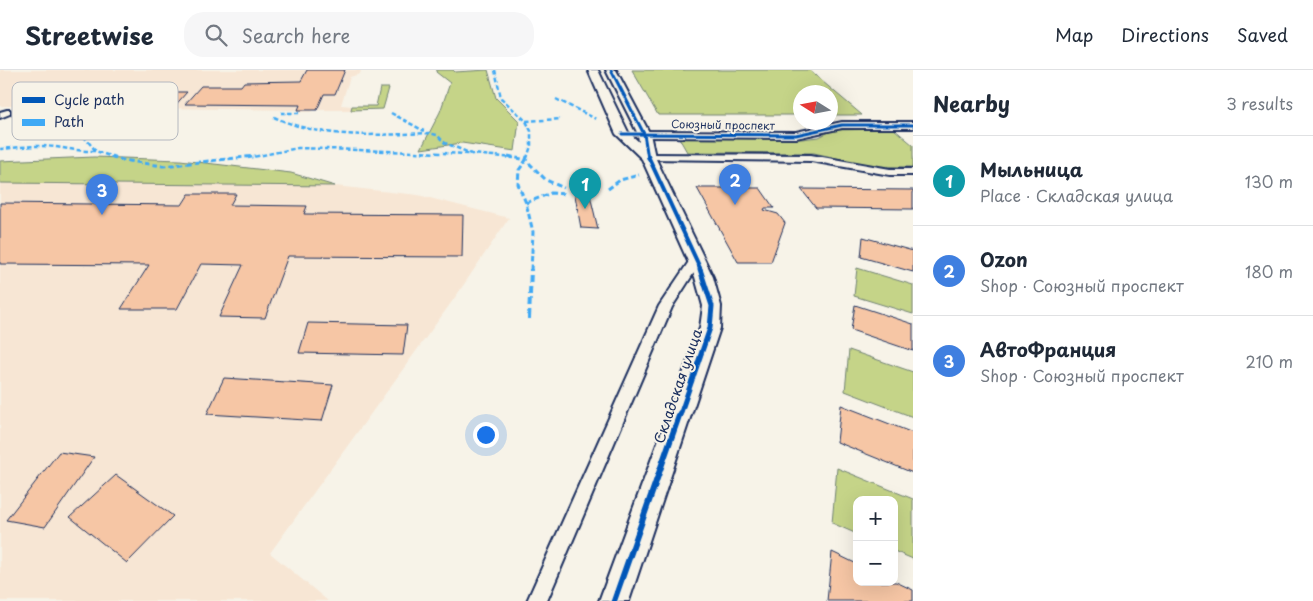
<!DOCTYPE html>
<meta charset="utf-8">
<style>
:root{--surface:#fff;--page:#f6f6f7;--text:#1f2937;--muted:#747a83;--line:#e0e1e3;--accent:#1b2f5e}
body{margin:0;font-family:"Playpen Sans",sans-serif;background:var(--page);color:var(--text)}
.controls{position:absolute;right:15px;bottom:15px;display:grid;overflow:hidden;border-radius:10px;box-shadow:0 5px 20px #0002}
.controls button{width:45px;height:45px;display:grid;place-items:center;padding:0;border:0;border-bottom:1px solid var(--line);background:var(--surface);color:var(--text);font:25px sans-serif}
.compass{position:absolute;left:793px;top:15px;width:45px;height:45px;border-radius:50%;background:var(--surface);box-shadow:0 5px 20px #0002;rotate:281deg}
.you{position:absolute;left:485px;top:364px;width:18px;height:18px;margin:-12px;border:4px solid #fff;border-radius:50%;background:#1a73e8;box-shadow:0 0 0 8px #1a73e833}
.badge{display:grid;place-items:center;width:32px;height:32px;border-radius:50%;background:var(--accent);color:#fff;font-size:16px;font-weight:700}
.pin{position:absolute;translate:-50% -41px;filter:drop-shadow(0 1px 2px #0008)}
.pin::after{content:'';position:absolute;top:26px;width:18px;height:15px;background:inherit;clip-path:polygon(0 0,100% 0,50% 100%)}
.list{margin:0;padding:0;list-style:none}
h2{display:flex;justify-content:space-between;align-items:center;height:65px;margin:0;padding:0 20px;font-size:21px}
h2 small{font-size:16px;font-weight:400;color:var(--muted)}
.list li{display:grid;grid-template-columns:32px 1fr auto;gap:15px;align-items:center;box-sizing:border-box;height:90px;padding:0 20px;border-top:1px solid var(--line)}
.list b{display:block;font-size:19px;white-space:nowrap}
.list p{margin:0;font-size:16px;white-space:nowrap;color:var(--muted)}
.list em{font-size:16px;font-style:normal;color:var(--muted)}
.icon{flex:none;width:28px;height:28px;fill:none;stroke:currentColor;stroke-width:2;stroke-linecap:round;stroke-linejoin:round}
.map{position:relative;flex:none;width:913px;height:531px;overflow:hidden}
header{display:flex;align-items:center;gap:30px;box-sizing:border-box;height:70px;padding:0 25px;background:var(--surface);border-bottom:1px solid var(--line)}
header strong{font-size:24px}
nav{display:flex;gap:28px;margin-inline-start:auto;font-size:18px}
.search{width:350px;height:45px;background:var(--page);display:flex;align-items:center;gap:12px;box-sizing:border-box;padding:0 18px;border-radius:20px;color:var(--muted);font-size:19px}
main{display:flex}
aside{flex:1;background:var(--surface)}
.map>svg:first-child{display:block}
.built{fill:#f7e6d4}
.green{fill:#c5d488;stroke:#708273}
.building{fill:#f6c6a5;stroke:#1b2f5e}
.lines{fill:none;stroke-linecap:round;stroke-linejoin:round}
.street-casing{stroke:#1b2f5e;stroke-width:4}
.secondary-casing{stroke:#1b2f5e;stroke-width:4}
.street{fill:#f7f3e8;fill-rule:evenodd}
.secondary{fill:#f7f3e8;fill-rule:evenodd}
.quiet-far2{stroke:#3fa9f5;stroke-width:2.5;stroke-dasharray:4.5 2.5;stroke-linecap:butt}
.quiet-far1{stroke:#3fa9f5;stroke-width:3;stroke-dasharray:5.5 3;stroke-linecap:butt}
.quiet{stroke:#3fa9f5;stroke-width:4;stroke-dasharray:8 4;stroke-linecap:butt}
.cycleway-far3-casing{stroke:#f7f3e8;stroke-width:5}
.cycleway-far2-casing{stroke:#f7f3e8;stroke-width:6}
.cycleway-far1-casing{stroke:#f7f3e8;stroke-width:8}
.cycleway-casing{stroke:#f7f3e8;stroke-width:9}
.cycleway-far3{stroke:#0057b8;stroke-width:3}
.cycleway-far2{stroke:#0057b8;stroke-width:4}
.cycleway-far1{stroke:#0057b8;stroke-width:5}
.cycleway{stroke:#0057b8;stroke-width:6}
.labels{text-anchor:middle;stroke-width:4;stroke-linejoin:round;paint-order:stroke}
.far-street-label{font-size:11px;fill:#1b2f5e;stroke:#f7f3e8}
.street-label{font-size:14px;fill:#1b2f5e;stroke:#f7f3e8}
.key{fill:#f7f3e8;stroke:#b5b8bf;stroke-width:1}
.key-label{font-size:14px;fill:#1b2f5e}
</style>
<header>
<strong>Streetwise</strong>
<div class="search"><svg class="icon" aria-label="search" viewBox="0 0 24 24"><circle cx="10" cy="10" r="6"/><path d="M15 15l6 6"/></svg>Search here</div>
<nav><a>Map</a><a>Directions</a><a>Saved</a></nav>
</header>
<main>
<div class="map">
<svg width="913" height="531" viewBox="0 0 913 531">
<rect width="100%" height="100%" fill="#f7f3e8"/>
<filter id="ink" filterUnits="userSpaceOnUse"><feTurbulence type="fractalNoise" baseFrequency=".02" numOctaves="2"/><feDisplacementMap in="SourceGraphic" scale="10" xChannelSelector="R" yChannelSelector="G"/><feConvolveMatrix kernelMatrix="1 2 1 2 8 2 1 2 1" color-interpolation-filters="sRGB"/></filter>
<g filter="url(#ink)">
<g class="built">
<path d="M0,0h361l-1,4 -10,3 -9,28 11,1 -1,4h-38l-1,2h-11v-2l-301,-4z"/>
<path d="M0,110l335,6 83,9 91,23 -53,78 -186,257 58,48h-328z"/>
</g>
<g class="green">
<path d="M437,0h16l2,2 33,-2 8,28 23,23 -4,30 -53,-8 -41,6 19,-37 10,-29 -14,-11z"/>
<path d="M632,0h177l53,45h-31v-23h-30l-1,23h-142z"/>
<path d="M380,18h9l-6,21 -32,1 1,-4h24z"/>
<path d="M894,59l19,16v22l-41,-1 -58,-13 -127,-1 -8,-14 123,1 17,-2 14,-7z"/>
<path d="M94,87l86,3 111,13 44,13 -335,-3v-22z"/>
<path d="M857,198l56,17v29l-59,-18z"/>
<path d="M849,280l64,22v45l-68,-26z"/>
<path d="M837,398l76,31v60l-19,-8v-51h-37v34l-25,-11z"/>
</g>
<g class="building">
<path d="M307,0h38l-10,24h-11l-7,16h-19l2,-5 -115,-1 16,-18h40l3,-4 57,-1z"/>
<path d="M149,22h38l-15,17h-41z"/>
<path d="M697,118h63l14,20h-9l-1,2 14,4 7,9 -14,39h-33z"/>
<path d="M801,119l112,1v19l-97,-1z"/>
<path d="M574,120l15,1 9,38 -17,-1z"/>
<path d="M189,124h47l-6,11 77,1 -3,8 159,1 -1,42 -174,-1 -23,62 -46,-1 24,-52 -42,-1 -24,45h-56l28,-44 -149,-1v-61l182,2z"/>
<path d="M863,167l50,14v21l-52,-15z"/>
<path d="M855,235l58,19v27l-62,-21z"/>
<path d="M308,253l99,2 -4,30 -104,-2z"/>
<path d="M224,308l109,7 -11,36 -115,-7z"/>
<path d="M841,335l72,28v40l-76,-31z"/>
<path d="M59,382l35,5 -49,70 -39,-7z"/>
<path d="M116,405l57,41 -46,47 -57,-46z"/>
<path d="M832,482l25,12v18h39l17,8v11h-86z"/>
</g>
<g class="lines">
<defs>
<g id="street">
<path d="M7,40h3v4l-10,4v-6z"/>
<path d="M842,52h71v6h-71l-46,10 -152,-1 -4,-3 4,-3 152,1z"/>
<path d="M648,84l163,1 79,14h23v6h-23l-79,-14 -166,-2v-4z"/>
<path d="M696,186l6,4 -30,47 -125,294h-20l132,-295 33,-49z"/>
</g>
<path id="secondary" d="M588,0h10l30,62 11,10 -1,-8 -32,-64h10l34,64 5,23 58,120 8,29 -1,22 -91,273h-30l101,-273 3,-22 -8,-29 -53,-118 -26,-25z"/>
</defs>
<use href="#street" class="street-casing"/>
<use href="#secondary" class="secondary-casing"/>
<use href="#street" class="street"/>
<use href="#secondary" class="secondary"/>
<g class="quiet-far2">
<path d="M495,0l6,28 25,23 5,10v15l-4,12"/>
<path d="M556,29l40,20"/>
<path d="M94,41l-8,8 -1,19 11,13 19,7"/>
<path d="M281,43h18"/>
<path d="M391,43l33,18"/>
<path d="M274,47c50,23 102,18 155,16l8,2 8,8 27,11 42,4"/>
<path d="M526,51l35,-2"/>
<path d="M0,79c13,-1 27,-3 40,-3 20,0 37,6 56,5"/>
<path d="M248,88l50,-10 174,6"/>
</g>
<g class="quiet-far1">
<path d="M111,86l11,4 41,6 92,-10"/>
<path d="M508,86l18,4 -7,10 -1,14 8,19 7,29 -2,38"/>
<path d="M527,86l-1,4 20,20 18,8"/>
<path d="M608,119l12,-9 19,-5"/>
<path d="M526,133l25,-10 15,1"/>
</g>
<path class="quiet" d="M529,249l2,-50"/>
<defs>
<g id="cycleway-far3">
<path d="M611,0l33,64 4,24"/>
<path d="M622,64l174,1 46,-10h71"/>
</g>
<path id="cycleway-far2" d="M648,86l53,114"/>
<path id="cycleway-far1" d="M680,345l30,-87 2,-22 -12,-37"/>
<path id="cycleway" d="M614,531l66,-188"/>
</defs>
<use href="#cycleway-far3" class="cycleway-far3-casing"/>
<use href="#cycleway-far2" class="cycleway-far2-casing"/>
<use href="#cycleway-far1" class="cycleway-far1-casing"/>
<use href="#cycleway" class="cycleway-casing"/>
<use href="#cycleway-far3" class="cycleway-far3"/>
<use href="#cycleway-far2" class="cycleway-far2"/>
<use href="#cycleway-far1" class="cycleway-far1"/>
<use href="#cycleway" class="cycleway"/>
</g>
</g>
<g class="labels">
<g class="far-street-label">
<text transform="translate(723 55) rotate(1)" y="4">Союзный проспект</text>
</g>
<g class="street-label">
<text transform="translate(678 316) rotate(-71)" y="5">Складская улица</text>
</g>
</g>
<rect x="12" y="12" width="166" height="58" rx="8" class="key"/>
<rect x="22" y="27" width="23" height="6" fill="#0057b8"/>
<rect x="22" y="49" width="23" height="7" fill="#3fa9f5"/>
<g class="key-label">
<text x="54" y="35">Cycle path</text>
<text x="54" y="57">Path</text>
</g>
</svg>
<div class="controls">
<button>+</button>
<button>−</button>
</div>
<svg class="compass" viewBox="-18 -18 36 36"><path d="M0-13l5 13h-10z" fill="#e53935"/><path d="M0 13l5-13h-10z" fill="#747a83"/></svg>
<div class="you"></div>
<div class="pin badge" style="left:585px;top:139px;background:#0f9aa8">1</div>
<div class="pin badge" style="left:735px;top:135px;background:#3f7fe0">2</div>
<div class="pin badge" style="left:102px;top:145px;background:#3f7fe0">3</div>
</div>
<aside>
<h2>Nearby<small>3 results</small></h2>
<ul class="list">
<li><span class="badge" style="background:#0f9aa8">1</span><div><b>Мыльница</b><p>Place · Складская улица</p></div><em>130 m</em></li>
<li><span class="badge" style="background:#3f7fe0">2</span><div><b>Ozon</b><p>Shop · Союзный проспект</p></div><em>180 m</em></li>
<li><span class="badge" style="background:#3f7fe0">3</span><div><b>АвтоФранция</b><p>Shop · Союзный проспект</p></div><em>210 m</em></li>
</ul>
</aside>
</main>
